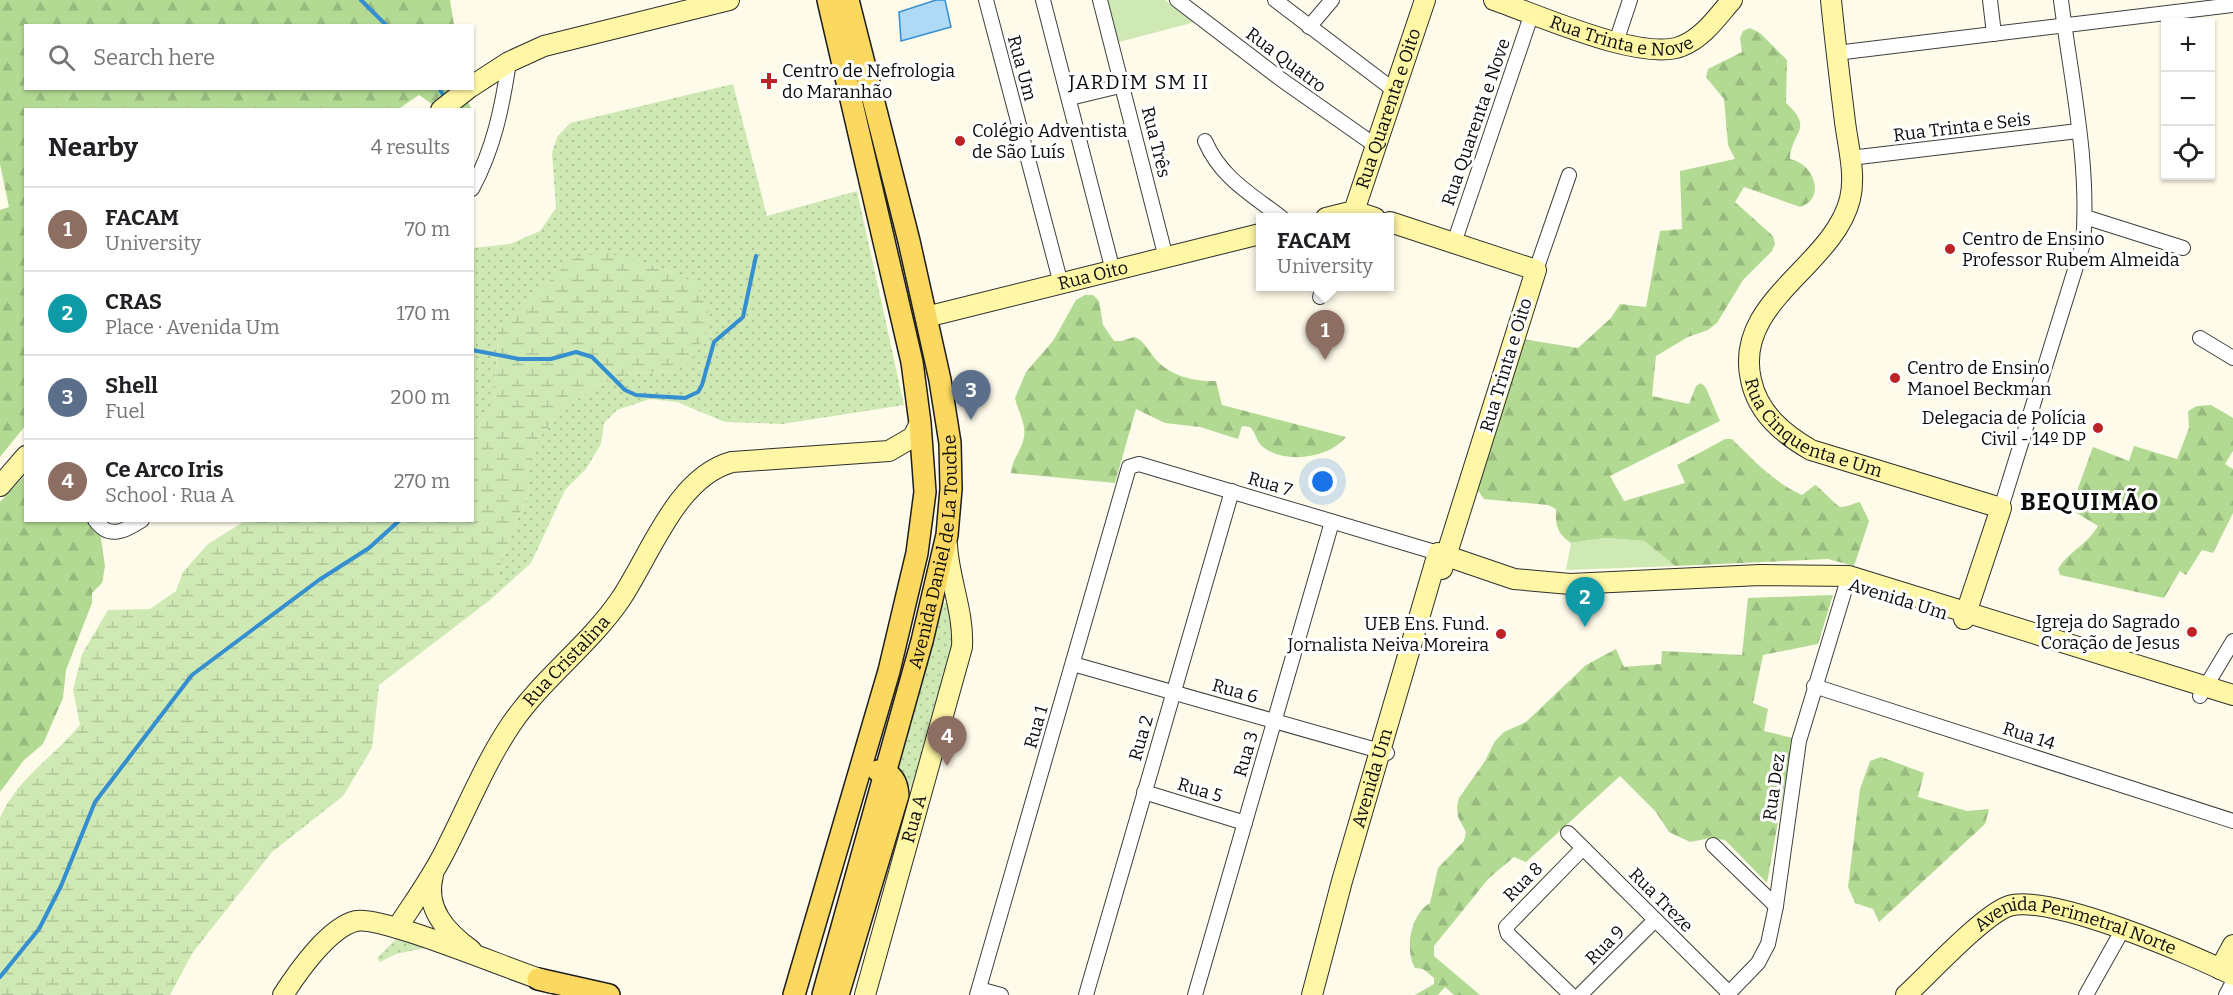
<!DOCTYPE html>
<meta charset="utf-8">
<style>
:root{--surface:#fff;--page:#f6f6f6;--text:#202124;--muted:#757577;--line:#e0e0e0;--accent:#bd2226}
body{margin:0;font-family:Bitter,serif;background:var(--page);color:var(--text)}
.controls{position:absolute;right:18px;top:18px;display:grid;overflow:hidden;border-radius:0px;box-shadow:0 2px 4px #0004}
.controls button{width:54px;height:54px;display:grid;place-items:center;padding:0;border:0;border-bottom:2px solid var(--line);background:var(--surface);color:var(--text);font:30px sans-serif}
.you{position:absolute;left:1323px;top:482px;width:21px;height:21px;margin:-15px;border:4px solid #fff;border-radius:50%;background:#1a73e8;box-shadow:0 0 0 9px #1a73e833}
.badge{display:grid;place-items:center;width:39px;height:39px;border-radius:50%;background:var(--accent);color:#fff;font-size:20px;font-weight:700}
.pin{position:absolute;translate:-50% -50px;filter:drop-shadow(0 2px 3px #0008)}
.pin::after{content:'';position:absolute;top:32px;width:21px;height:18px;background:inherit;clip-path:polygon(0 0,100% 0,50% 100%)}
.popup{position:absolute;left:1256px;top:213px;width:138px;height:78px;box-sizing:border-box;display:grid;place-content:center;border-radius:0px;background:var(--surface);filter:drop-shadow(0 2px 4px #0005);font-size:20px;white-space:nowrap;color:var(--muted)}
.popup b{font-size:22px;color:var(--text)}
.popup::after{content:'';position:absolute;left:50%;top:100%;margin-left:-12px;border:12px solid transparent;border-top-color:var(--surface)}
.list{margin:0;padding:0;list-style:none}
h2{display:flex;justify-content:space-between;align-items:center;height:78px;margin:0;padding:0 24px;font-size:26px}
h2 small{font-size:20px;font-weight:400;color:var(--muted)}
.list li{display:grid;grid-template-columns:39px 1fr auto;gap:18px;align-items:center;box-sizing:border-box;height:84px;padding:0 24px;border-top:2px solid var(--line)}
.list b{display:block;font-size:22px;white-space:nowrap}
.list p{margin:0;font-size:20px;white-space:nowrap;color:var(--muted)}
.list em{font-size:20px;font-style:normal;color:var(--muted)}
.icon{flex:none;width:33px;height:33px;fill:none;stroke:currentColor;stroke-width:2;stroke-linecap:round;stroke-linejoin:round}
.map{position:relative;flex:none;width:2233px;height:995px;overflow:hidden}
.search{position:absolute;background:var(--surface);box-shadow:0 2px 4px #0004;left:24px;top:24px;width:450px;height:66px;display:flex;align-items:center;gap:15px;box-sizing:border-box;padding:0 21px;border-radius:0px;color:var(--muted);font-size:22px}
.panel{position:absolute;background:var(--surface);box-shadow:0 2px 4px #0004;left:24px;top:108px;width:450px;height:414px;border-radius:0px}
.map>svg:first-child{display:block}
.grass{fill:url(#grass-dots)}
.forest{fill:url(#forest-firs)}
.wetland{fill:url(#wetland-marsh)}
.park{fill:#cee9b4}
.water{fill:#aedaf7;stroke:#348ecf;stroke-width:1.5}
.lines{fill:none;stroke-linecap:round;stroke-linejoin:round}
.stream{stroke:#348ecf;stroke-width:4}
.street-casing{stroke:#3f3f3f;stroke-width:16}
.secondary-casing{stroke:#2e2e2e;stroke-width:22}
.primary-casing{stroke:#1d1d1d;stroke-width:24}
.street{stroke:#fff;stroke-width:14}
.secondary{stroke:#fff7a5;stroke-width:20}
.primary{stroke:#fbd85f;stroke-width:21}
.poi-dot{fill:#bd2226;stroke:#fff;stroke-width:2}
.labels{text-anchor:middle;stroke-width:6;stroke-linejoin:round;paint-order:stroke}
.street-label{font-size:18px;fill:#0c0c0c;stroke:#fff}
.poi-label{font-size:18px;fill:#0c0c0c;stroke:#fff;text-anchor:start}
.neighbourhood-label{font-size:20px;letter-spacing:1.5px;fill:#0c0c0c;stroke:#fff}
.district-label{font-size:24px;font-weight:bold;letter-spacing:1.5px;fill:#0c0c0c;stroke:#fff}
</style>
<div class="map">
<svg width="2233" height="995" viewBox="0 0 2233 995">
<defs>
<pattern id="grass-dots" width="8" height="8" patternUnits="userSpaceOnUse" patternTransform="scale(1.5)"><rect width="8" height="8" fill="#cee9b4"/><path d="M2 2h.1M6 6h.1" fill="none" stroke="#b0c79a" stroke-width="1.8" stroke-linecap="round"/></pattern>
<pattern id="forest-firs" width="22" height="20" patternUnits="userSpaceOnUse" patternTransform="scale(1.5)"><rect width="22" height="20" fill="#b2da93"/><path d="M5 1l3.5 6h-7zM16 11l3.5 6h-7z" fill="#98ba7e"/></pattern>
<pattern id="wetland-marsh" width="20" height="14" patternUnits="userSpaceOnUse" patternTransform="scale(1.5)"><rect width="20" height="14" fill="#cee9b4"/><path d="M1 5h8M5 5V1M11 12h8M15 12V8" fill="none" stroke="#b0c79a"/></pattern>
</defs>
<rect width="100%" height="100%" fill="#fffbea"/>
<g class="grass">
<path d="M733,84l34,132 90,-25 47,214 -122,19 -57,-2 -48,-20 -27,-3 -33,11 -13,13 -3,21 -15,25 -21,21 -34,73 -41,37 19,-61 20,-47 -3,-24 14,-32 26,-29 32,-22 34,-12 41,-2 1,-99 -28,-8 -148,68 -4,73 -21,29v-186l37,-4 30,-13 16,-23 -4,-55 5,-16 13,-14z"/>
<path d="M943,603h7l10,17 -48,170 -14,-21z"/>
<path d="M398,937l27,11 -29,6 -16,8 -3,-4z"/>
</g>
<g class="forest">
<path d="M0,0h450l4,25 -428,1v62h435l11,22 -33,-1 -20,-14 -22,15h-371l-1,316 -25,31v-247l9,-3 -9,-43z"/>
<path d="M1750,28l10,5 27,27 -1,43c29,26 5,29 4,56 25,5 36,40 10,48l-56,-20 -9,15 38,34 2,8 -3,7 -29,29 -26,43 -9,7 -20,7 -32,19 -4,40 37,8 7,-18 5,-3 5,5 14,33 -110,55 14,25 61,-18 -8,-18 48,-26h7c21,21 43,44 70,56l13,-10c7,4 21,21 26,22 6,0 13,-4 19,-5l9,19 -15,45 -26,-7 -153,7 -31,-25 -39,-3 -34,5c-14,-10 -16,-18 -15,-34l-8,-4 -64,-6 -7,-10 46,-150 55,9 33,-30 9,-14 26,3 14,-76 22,-2 -2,-58 55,-12 -7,-14 -4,-46 -18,-22 2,-8 34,-17 -2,-14 3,-7z"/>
<path d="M1085,295h8l6,6 4,24 11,16h8l12,-4c9,3 13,11 19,19 14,19 40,26 63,25l6,24 124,32c-18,22 -62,27 -83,10 -7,-6 -7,-14 -13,-20l-8,-1 -4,13 -38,-12 -35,-4 -29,-14 -21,74 -104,-10c1,-13 9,-21 12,-32 5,-16 -5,-28 -8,-43l11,-26 27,-31 23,-41z"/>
<path d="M2211,405l22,13v33l-8,13 8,5v44l-20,40 -11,-3 -16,25 -6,-4 -16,27 -104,-23 -2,-6c11,-18 28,-23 40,-43l-23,-14 -1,-13 19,-52 36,14 5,-15 43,13 12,-31 -1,-17 9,-5z"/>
<path d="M25,475l1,45 63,1 11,11 5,34 -3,17 -10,10v10l-26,67 -3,28 -20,46 -19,16 -24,32v-290z"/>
<path d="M1833,595l-15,49 -55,11 -10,48 15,6 -4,22 29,7 -26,145 -42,-43 -14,-2 -21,4 -21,-10 -13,-20 -36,-36 -94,86 -12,-5 -25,21 -55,68v10l46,39h-26l-9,-8 -7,8h-23l19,-11v-6l-11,-9 -8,-1c-11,-19 -4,-54 15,-65l8,-35 26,-27 2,-9 -8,-15 -1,-11 2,-8 26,-37 10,-20 9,-9 22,-10 60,-57 30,-16 8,18 37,-3 1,-13 80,4 6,-57z"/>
<path d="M1881,757l43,16 -6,24 49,14 22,-2 -4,15 -106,98 -6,-13 -18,-6 -7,-16 12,-98 10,-28z"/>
</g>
<path class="wetland" d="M605,252l69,20 20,11 15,23 -4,29 -15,27 -17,9 -41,2 -34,12 -32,22 -26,29 -14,32 3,24 -20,47 -19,61 -111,85 -7,63 -29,48 -71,56 -79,100 -23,43h-170v-177c17,-40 53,-60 80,-93l-7,-35 9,-36 26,-44 42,-1 26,-18 7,-19 25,-28 37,-23 227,-1 1,-86 21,-29 4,-73 74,-73z"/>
<g class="park">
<path d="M1106,0h59l30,22 -76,20z"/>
<path d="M1605,538l39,3 31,25 -109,4 5,-27z"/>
</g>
<path class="water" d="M936,0h9l6,27 -50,14 -2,-29z"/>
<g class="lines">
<g class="stream">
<path d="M361,0l26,26"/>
<path d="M439,88l6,10"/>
<path d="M472,350l47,9h32l25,-7 16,5 33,33 11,5 49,3 13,-6 4,-7 12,-43 29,-25 13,-61"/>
<path d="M0,977l39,-48 22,-43 34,-84 97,-127 127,-95 50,-32 31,-28"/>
</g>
<defs>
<g id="street">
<path d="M986,0l75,284"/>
<path d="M1043,0l70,271"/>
<path d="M1100,0l66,258"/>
<path d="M1177,0l105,80 94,66"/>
<path d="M1275,0l120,91"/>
<path d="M1990,0l4,34"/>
<path d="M1309,27l23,-27"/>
<path d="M1616,42l14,-42"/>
<path d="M1836,53l397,-48"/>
<path d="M1070,98l54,-13"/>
<path d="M1205,141c16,37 46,53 77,77"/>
<path d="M1850,158l228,-27"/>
<path d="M472,189c22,-41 30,-81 37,-127"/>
<path d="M2085,217l98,31"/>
<path d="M1454,243l78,-230"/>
<path d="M1536,270l33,-95"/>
<path d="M1320,297l4,-11"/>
<path d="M2200,338l33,20"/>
<path d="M2001,508l82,-264c7,-81 -12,-164 -22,-244"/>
<path d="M95,520c14,20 30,11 47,0"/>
<path d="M1073,664l314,89"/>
<path d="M1814,686l419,135"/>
<path d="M2200,696l33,-55"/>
<path d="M1144,792l101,31"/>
<path d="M1568,833l161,160"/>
<path d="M1713,845l63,61"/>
<path d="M979,989l22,6"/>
<path d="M977,995l152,-528 10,-3 299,89"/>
<path d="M1086,995l146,-504"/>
<path d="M1195,995l137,-473"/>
<path d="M1571,995l-63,-61 -2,-7 77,-79"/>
<path d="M1580,995l75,-75"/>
<path d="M1727,995l31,-32 10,-19 8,-38 23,-165 50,-165"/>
<path d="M2086,995l37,-66"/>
<path d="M2226,995l7,-13"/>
</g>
<g id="secondary">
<path id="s1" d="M1494,0c42,14 149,63 188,46 21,-8 36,-30 50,-46"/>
<path id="s2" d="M1831,0c4,41 9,81 14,122 3,24 11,53 5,77 -17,68 -117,102 -99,181 7,33 32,54 60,70l190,58 -37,111"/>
<path d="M472,86l37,-24 35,-16 185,-46"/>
<path d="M441,110l28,-22"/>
<path id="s3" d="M1354,211l71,-211"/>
<path d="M1326,218l28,-7 21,7"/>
<path d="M1390,222l146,48 -94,299"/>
<path id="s4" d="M926,317l334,-83"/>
<path d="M0,486l26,-30"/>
<path d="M433,875c-9,33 13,57 38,75"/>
<path id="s5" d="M397,928c17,-26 36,-52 50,-81 21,-41 39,-86 65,-124 31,-45 77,-78 108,-123 30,-44 56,-123 112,-138l157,-11 24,-14 7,-14"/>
<path d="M2220,969l13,-24"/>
<path d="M283,995c14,-22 46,-68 73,-74 26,-6 161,52 196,62"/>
<path id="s6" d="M865,995l97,-348c2,-35 -13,-67 -15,-102"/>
<path id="s7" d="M1312,995l30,-114 96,-328 76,26 56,5 190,-9 89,1 384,119"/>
<path id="s8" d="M1906,995c22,-20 78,-81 103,-89 40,-13 184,49 224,69"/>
</g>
<g id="primary">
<path d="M538,979l71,16"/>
<path d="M794,995l95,-324 28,-118 8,-61 -5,-69 -8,-61 -84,-362"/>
<path id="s9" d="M823,995l99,-354 25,-106 4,-46 -1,-46 -10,-63 -31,-139 -61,-241"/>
<path d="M838,995l60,-200c-1,-14 -6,-22 -20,-24"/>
</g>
</defs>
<use href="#street" class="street-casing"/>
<use href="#secondary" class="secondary-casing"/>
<use href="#primary" class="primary-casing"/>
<use href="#street" class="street"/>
<use href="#secondary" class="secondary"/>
<use href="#primary" class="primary"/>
</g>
<g class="poi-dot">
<path d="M766 72h6v6h6v6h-6v6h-6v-6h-6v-6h6z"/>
<circle cx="960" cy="141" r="6"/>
<circle cx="1950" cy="249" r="6"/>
<circle cx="1895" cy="378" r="6"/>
<circle cx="2098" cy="428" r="6"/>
<circle cx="2192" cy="632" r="6"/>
<circle cx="1501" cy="634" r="6"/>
</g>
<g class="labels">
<g class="street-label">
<text dy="6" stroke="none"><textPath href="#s1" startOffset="134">Rua Trinta e Nove</textPath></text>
<text transform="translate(1286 60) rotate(37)" y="6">Rua Quatro</text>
<text transform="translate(1022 68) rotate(75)" y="6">Rua Um</text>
<text dy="6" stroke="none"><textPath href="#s3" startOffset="108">Rua Quarenta e Oito</textPath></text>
<text transform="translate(1476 122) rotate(-71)" y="6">Rua Quarenta e Nove</text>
<text transform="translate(1962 127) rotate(-7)" y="6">Rua Trinta e Seis</text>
<text transform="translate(1156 142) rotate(76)" y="6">Rua Três</text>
<text dy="6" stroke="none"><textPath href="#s4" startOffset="172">Rua Oito</textPath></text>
<text transform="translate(1506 365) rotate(-73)" y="6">Rua Trinta e Oito</text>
<text dy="6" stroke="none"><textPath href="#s2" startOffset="498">Rua Cinquenta e Um</textPath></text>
<text transform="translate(1270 484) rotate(17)" y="6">Rua 7</text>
<text dy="6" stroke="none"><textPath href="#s9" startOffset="458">Avenida Daniel de La Touche</textPath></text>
<text transform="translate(1898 599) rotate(17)" y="6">Avenida Um</text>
<text dy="6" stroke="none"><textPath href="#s5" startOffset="318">Rua Cristalina</textPath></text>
<text transform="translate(1235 691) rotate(16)" y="6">Rua 6</text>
<text transform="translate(1036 727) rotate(-74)" y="6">Rua 1</text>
<text transform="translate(2029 736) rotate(18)" y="6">Rua 14</text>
<text transform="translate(1141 738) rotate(-74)" y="6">Rua 2</text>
<text transform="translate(1246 754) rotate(-74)" y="6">Rua 3</text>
<text dy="6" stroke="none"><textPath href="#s7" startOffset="225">Avenida Um</textPath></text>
<text transform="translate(1774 787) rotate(-82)" y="6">Rua Dez</text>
<text transform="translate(1200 790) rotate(17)" y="6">Rua 5</text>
<text dy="6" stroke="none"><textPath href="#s6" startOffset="183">Rua A</textPath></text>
<text transform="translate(1523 882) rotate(-45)" y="6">Rua 8</text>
<text transform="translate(1661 900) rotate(45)" y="6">Rua Treze</text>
<text dy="6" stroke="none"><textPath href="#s8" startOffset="204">Avenida Perimetral Norte</textPath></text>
<text transform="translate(1605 945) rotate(-45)" y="6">Rua 9</text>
</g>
<g class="poi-label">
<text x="782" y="77">Centro de Nefrologia<tspan x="782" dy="21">do Maranhão</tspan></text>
<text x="972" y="137">Colégio Adventista<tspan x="972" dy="21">de São Luís</tspan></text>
<text x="1962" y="245">Centro de Ensino<tspan x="1962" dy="21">Professor Rubem Almeida</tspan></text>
<text x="1907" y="374">Centro de Ensino<tspan x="1907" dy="21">Manoel Beckman</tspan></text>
<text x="2086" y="424" text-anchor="end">Delegacia de Polícia<tspan x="2086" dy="21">Civil - 14º DP</tspan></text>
<text x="2180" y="628" text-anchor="end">Igreja do Sagrado<tspan x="2180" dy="21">Coração de Jesus</tspan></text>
<text x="1489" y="630" text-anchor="end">UEB Ens. Fund.<tspan x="1489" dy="21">Jornalista Neiva Moreira</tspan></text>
</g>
<g class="neighbourhood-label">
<text x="1139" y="89">JARDIM SM II</text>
</g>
<g class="district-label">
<text x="2090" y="510">BEQUIMÃO</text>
</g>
</g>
</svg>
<div class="controls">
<button>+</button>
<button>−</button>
<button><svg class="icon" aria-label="locate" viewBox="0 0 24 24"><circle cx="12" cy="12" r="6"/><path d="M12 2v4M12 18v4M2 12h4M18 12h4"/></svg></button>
</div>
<div class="you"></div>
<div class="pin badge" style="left:1325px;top:360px;background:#8d6e63">1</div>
<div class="popup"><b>FACAM</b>University</div>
<div class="pin badge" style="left:1585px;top:627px;background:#0f9aa8">2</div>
<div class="pin badge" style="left:971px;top:420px;background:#5c6f8a">3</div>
<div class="pin badge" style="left:947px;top:766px;background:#8d6e63">4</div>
<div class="search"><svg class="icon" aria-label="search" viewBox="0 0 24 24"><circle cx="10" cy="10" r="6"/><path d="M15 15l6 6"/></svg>Search here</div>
<section class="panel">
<h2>Nearby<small>4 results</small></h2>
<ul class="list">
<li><span class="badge" style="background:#8d6e63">1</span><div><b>FACAM</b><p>University</p></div><em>70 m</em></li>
<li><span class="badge" style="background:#0f9aa8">2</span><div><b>CRAS</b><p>Place · Avenida Um</p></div><em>170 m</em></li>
<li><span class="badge" style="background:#5c6f8a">3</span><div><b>Shell</b><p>Fuel</p></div><em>200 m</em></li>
<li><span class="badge" style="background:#8d6e63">4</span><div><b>Ce Arco Iris</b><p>School · Rua A</p></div><em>270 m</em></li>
</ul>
</section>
</div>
